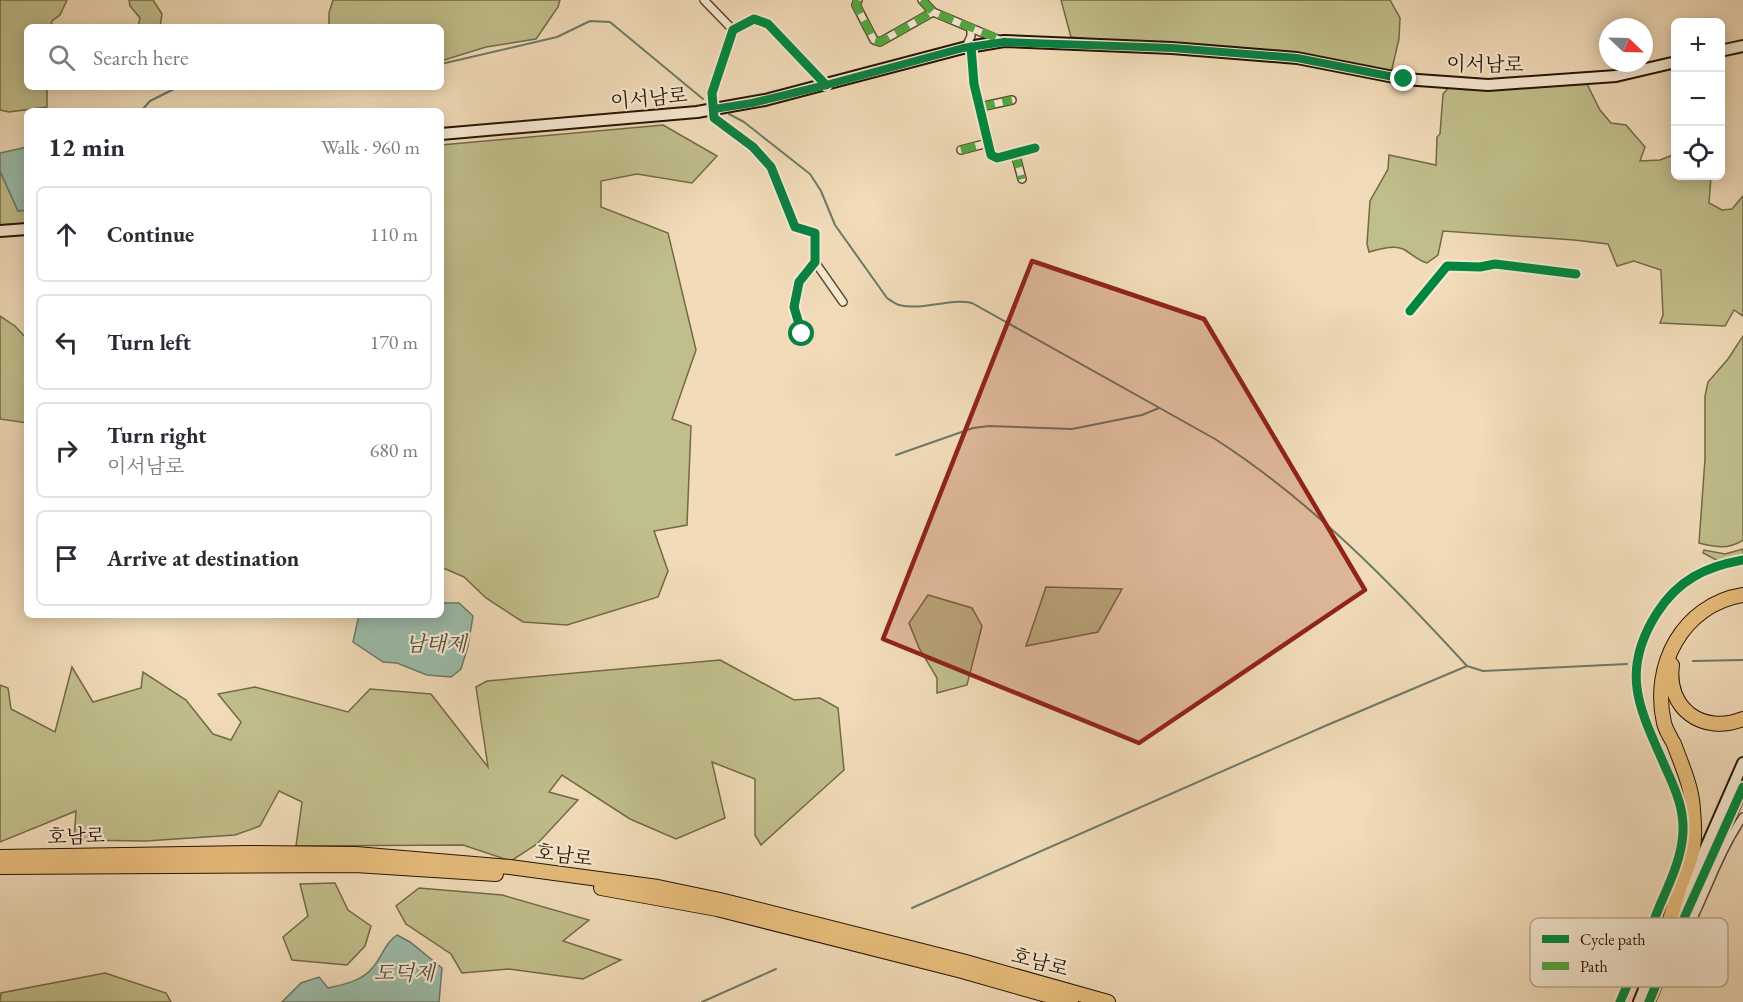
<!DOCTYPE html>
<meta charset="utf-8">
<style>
:root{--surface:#fff;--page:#f7f7f7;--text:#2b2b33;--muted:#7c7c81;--line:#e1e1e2}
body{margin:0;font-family:"EB Garamond","Noto Serif KR",serif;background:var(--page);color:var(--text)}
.controls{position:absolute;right:18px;top:18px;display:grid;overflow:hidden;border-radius:9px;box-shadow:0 3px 15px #0003}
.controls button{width:54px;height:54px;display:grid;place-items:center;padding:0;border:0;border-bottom:2px solid var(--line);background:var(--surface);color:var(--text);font:30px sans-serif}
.compass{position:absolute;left:1599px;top:18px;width:54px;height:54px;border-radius:50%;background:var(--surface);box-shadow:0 3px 15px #0003;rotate:113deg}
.stop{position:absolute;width:18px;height:18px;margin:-14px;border:4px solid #0b8043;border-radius:50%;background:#fff}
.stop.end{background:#0b8043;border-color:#fff;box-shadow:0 2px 6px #0008}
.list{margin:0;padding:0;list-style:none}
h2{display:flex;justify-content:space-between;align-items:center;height:78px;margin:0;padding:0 24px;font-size:26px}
h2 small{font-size:20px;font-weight:400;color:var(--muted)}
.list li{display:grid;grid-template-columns:39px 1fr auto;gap:18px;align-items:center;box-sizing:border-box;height:96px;margin:0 12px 12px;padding:0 12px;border:2px solid var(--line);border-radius:9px}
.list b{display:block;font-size:22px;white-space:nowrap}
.list p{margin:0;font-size:20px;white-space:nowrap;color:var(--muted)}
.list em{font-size:20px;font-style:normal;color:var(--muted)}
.icon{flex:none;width:33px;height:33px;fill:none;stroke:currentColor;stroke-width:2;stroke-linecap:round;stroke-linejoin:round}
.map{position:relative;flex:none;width:1743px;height:1002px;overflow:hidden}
.search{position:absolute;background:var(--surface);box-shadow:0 3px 15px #0003;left:24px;top:24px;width:420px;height:66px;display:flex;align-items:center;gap:15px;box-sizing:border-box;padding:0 21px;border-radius:9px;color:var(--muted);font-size:22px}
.panel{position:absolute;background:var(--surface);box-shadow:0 3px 15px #0003;left:24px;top:108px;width:420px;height:510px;border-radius:9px}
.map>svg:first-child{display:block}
.green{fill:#c0be8b;stroke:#736947;stroke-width:1.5}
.water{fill:#9bbcaa;stroke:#6c7967;stroke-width:1.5}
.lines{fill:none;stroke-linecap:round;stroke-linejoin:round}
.stream{stroke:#6c7967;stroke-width:2}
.street-casing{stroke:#594630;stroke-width:10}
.secondary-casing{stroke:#261403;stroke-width:14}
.highway-casing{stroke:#261403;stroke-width:16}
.street{stroke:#f6e8d1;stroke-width:7}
.secondary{stroke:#f6e8d1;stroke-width:10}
.highway{stroke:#e8be7c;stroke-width:14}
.quiet{stroke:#53a840;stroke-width:8;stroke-dasharray:15 8;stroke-linecap:butt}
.cycleway-casing{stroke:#f6e8d1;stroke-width:13}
.cycleway{stroke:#00873e;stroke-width:9}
.route{stroke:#0b8043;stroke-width:8}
.marked{fill:#8f2418;fill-opacity:0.2;stroke:#8f2418;stroke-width:4.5;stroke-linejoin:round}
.labels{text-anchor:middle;stroke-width:4.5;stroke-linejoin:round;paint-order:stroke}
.street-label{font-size:20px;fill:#261403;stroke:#f6e8d1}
.water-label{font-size:21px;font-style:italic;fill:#4f4f3d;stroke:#f6e8d1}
.key{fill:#f6e8d1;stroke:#b8a893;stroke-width:1.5}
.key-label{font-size:16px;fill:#261403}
</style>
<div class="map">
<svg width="1743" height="1002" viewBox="0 0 1743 1002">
<rect width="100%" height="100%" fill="#f1dbb8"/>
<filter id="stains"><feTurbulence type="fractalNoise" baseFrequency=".00333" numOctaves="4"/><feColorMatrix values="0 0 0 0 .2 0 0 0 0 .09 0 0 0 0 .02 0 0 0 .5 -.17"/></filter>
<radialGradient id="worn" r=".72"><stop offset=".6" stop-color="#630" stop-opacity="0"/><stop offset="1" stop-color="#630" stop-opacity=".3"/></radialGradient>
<g class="green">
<path d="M0,0h67l-7,15 -8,6 -1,6h-24v60h20v20l-38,5 -9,-2z"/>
<path d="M129,0h24l9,14 -2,13h-22l2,-9 -10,-12z"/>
<path d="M333,0h227l-2,7 -22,32 -50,8 -45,14v-34h-112v-14z"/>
<path d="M1061,0h329l10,18 -1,21 -9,38 -93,-19 -125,-10 -101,-11z"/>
<path d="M1587,84l13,26 11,13 15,2 19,22 -5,14 20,-1 15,-6 1,22h35l-2,27 13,7 10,-1 11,-13v120l-9,-6 -9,16 -65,-3 3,-8 -2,-45 -27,-9 -17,5 -9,-22 -34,-4 -131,-9 -5,24 -11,8c-10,-3 -14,-8 -22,-13 -10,-6 -25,-1 -36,2l-2,-8 3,-43 18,-32 1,-14 47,10 1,-28 3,-3 3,-40 5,-6 40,1z"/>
<path d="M663,125l54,31 -25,27 -55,-9 -36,7v26l67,26 28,117 -24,69 19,7 -4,99 -33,6 14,40 -10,26 -91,28 -44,-3 -37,-24 -22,-21 -23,-10v-422z"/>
<path d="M0,171l18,40 9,-1v13l-27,2z"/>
<path d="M0,316l15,10 12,13v84l-27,-4z"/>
<path d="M1743,336v204c-15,10 -28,7 -44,3l6,-84v-63l3,-14 20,-23z"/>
<path d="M1743,549v7l-23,6 -17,-9 1,-3 21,4z"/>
<path d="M1046,587l76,2 -24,43 -72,14z"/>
<path d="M928,595l44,13 10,18 -15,59 -30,8v-15l-18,-30 -10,-25z"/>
<path d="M720,660l74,40 26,-2 18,10 6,62 -83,75 -6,-10v-56l-43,-17 13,56 -49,21 -46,-20 -68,-44 -13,17 29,8 -41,44 -26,17 -48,-16 -167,1 6,-44 -23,-11 -19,35 -25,9 -89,6 -72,-1 2,-29 -76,31v-157l8,3 3,21 44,23 17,-65 21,35 48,-14 2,-16 43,28 27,34 18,6 10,-18 -23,-28 37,-7 93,25 22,-23 61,5 57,73 -12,-80 11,-6z"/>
<path d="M335,883l13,27 23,16 -6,20 -18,19 -55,-5 -9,-23 25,-21 -8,-32z"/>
<path d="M419,888l83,7 87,25 -26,21 58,19 -38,19 -74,-10 -47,4 -11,-19 -45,-30 -10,-18z"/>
<path d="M105,973l61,20 5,9h-171l1,-9z"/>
</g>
<g class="water">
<path d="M27,147v63l-9,1 -18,-40v-18z"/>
<path d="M441,603h18l14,13 -5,30 -7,23 -10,8 -24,-2 -30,-12 -14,-1 -30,-20 6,-27h82z"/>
<path d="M397,935l13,7 32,26 -3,34h-157l19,-19 18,-6 9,11c17,-4 35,-7 46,-22 9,-11 11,-23 23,-31z"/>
</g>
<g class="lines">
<g class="stream">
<path d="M441,64l116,-27 33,-16 20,1 93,77"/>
<path d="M141,111l9,-10 28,-14"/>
<path d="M729,114l15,8 66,52 11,17 14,34 52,73c3,2 8,6 12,7 24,6 49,-7 73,-2l243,136c95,61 176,144 252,227l16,5 144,-7"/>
<path d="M896,455l77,-27 16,-2 83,3 70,-14 17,-7"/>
<path d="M1693,661l50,-1"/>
<path d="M912,908l413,-182 142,-60"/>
<path d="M702,1002l74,-33"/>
</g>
<defs>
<g id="street">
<path d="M704,0l29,30"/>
<path d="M858,0l-2,5 18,35 6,2 53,-30"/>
<path d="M922,0l11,12 69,29"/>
<path d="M966,47l5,-11v-7"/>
<path d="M971,47l3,37 17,71 6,3 38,-10"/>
<path d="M980,107l32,-7"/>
<path d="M961,150l27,-7"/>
<path d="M1015,153l7,26"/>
<path d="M815,262l28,40"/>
<path d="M1410,311l37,-45 33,1 15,-3 81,10"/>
<path d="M802,334l-8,-27 5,-25 16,-20v-29l-20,-6 -24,-60 -18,-20 -39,-29 -2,-25 21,-63 21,-11 14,5 58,61"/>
<path d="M1671,957c30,-43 42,-97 72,-140"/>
<path d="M1620,1002c14,-32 27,-64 40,-97 10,-23 22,-48 23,-73 1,-23 -7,-41 -16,-61 -26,-60 -49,-97 -10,-158 21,-33 48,-46 86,-53"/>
</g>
<g id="secondary">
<path d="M1720,51l23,-5"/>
<path d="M441,134l256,-22 68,-12 198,-52 41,-7 168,7 125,10 107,21 84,6 128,-9 60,-14"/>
<path d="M0,231l27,-2"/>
<path d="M1678,911l65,-148"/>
<path d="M1639,1002l27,-66"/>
<path d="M1649,1002l27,-66 67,-149"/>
</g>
<g id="highway">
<path d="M1672,665c-6,44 31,70 71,54"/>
<path d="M0,857l248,-4 108,1 154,13 148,20 62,13 242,61 146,41"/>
<path d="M0,867l355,-2 141,9"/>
<path d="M601,888l116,21 245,62 109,31"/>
<path d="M1663,943c6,-19 11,-38 17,-57 5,-13 11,-26 13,-39 2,-11 1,-26 0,-37 -1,-23 -11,-44 -19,-66 -3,-6 -8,-13 -10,-21 -13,-57 18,-118 79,-128"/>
</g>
</defs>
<use href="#street" class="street-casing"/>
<use href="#secondary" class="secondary-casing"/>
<use href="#highway" class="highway-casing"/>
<use href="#street" class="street"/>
<use href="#secondary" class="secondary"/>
<use href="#highway" class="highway"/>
<g class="quiet">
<path d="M858,0l-2,5 18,35 6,2 53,-30"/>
<path d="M922,0l11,12 71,29"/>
<path d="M980,107l32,-7"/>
<path d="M961,150l27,-7"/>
<path d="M1015,153l7,26"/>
</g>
<defs>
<g id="cycleway">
<path d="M971,47l3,37 17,71 6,3 38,-10"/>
<path d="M1410,311l37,-45 33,1 15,-3 81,10"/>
<path d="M802,334l-8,-27 5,-25 16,-20v-29l-20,-6 -24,-60 -18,-20 -39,-29 -2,-25 21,-63 21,-11 14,5 58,61"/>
<path d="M1620,1002c14,-32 27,-64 40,-97 10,-23 22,-48 23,-73 1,-23 -7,-41 -16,-61 -26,-60 -49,-97 -10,-158 21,-33 48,-46 86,-53"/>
<path d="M1649,1002l27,-66 67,-149"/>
</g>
</defs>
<use href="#cycleway" class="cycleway-casing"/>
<use href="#cycleway" class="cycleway"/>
</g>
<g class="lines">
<path class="route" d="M802,334l-8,-27 5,-25 16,-20v-29l-20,-6 -24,-60 -18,-20 -39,-29v-9l38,-6 74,-18 137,-37 41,-6 168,6 125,10 107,21"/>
</g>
<path class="marked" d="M1032,261l172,58 161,271 -226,153 -256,-104z"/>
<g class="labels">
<g class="street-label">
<text transform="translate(1485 64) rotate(1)" y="7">이서남로</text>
<text transform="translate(649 98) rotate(-5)" y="7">이서남로</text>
<text transform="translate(76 836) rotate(-1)" y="7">호남로</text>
<text transform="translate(564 855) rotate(8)" y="7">호남로</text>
<text transform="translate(1040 962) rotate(15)" y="7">호남로</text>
</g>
<g class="water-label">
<text x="436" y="651">남태제</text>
<text x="404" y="980">도덕제</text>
</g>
</g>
<rect x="1530" y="918" width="198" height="69" rx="9" class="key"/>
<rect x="1542" y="935" width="27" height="8" fill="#00873e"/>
<rect x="1542" y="962" width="27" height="8" fill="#53a840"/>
<g class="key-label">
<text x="1580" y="945">Cycle path</text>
<text x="1580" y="972">Path</text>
</g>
<rect width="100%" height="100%" filter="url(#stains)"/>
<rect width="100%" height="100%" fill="url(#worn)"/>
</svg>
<div class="controls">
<button>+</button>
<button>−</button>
<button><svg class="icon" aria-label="locate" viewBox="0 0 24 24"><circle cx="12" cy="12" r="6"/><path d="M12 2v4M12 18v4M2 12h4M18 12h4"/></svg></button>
</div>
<svg class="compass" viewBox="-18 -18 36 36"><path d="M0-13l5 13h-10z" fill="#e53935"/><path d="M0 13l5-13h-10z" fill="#7c7c81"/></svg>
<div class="stop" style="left:802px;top:334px"></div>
<div class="stop end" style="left:1404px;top:79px"></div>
<div class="search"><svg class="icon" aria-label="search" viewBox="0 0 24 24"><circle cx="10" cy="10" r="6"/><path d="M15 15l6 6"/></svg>Search here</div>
<section class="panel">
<h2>12 min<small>Walk · 960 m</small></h2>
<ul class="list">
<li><svg class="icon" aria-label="ahead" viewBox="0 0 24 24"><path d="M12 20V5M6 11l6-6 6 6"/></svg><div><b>Continue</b></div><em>110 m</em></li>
<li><svg class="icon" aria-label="left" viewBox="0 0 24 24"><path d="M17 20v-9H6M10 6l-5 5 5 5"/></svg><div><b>Turn left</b></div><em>170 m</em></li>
<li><svg class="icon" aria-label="right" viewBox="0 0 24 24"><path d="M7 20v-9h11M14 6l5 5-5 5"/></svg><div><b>Turn right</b><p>이서남로</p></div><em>680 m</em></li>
<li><svg class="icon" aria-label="arrive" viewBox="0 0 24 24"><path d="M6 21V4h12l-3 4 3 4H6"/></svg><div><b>Arrive at destination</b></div></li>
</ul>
</section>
</div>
